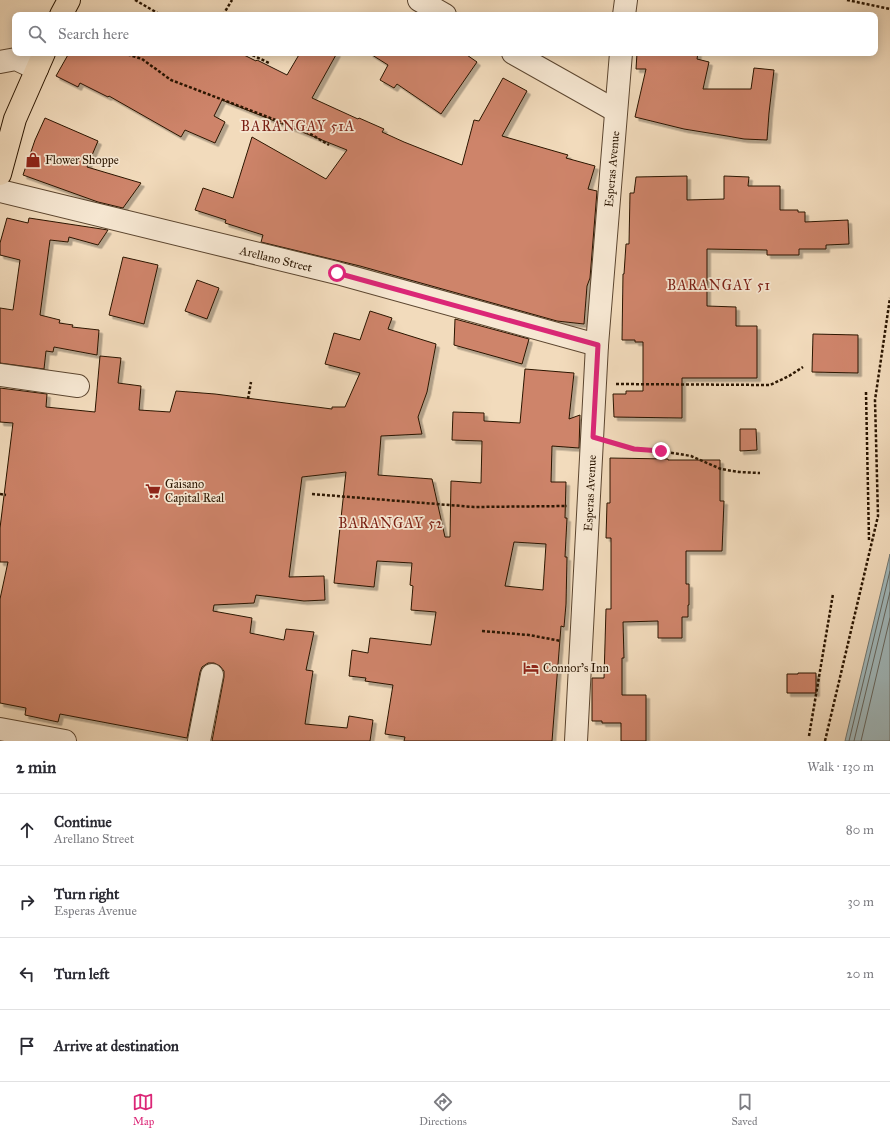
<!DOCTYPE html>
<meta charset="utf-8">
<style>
:root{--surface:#fff;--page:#f7f7f7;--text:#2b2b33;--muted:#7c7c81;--line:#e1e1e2;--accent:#db2777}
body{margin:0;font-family:"IM FELL Great Primer",serif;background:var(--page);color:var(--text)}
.stop{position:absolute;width:12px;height:12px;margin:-9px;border:3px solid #db2777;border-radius:50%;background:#fff}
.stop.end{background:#db2777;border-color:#fff;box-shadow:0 1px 4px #0008}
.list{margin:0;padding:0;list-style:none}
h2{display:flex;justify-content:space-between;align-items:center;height:52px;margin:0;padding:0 16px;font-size:17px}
h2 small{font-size:13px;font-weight:400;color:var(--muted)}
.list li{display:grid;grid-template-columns:26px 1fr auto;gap:12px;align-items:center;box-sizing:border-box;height:72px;padding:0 16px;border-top:1px solid var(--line)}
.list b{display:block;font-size:15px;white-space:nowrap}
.list p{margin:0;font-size:13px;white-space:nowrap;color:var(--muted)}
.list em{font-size:13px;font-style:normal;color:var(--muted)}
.icon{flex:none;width:22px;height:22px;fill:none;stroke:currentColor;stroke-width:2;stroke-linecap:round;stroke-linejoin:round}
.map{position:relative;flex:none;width:890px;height:741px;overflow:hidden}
.search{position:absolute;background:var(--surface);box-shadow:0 2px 10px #0003;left:12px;right:12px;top:12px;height:44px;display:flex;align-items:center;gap:10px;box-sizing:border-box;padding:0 14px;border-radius:8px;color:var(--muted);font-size:15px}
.sheet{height:340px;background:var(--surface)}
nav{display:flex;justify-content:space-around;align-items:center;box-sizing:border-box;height:56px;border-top:1px solid var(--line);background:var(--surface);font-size:11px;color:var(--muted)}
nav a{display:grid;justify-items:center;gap:2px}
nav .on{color:var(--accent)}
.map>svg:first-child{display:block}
.water{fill:#a0b8bb;stroke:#717771}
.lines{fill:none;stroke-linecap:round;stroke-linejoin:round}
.shore{stroke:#65665e;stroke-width:1}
.building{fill:#ce846a;stroke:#2a1501;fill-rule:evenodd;filter:url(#shadow)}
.minor-casing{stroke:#5c4630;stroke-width:24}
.major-casing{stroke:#2a1501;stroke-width:24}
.path{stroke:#2a1501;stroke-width:2.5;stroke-dasharray:3 2;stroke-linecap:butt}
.minor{stroke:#f7e8d3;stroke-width:22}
.major{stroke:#f2dbbc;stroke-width:22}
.route{stroke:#db2777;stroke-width:5}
.labels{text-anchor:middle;stroke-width:3.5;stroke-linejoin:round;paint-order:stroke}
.poi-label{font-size:12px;fill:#2a1501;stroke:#f7e8d3;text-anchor:start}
.street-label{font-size:12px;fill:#2a1501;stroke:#f7e8d3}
.quarter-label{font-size:14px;letter-spacing:1px;fill:#7a1f14;stroke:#f7e8d3}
</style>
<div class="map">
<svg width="890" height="741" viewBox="0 0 890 741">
<defs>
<filter id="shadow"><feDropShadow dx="3.5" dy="3.5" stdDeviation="0" flood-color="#0004"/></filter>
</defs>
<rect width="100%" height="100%" fill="#f2dbbc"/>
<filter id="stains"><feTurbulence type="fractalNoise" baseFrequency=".005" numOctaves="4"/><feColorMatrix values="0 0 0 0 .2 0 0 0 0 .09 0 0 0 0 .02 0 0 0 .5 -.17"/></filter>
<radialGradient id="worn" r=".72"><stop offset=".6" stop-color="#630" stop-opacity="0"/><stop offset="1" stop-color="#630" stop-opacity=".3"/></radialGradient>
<path class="water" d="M890,554v187h-45z"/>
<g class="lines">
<g class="shore">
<path d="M849,741l41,-170"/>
<path d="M854,741l36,-149"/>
<path d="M861,741l29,-123"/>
</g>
</g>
<g class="building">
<path d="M69,53h171l16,8 1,-1 30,15 13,-22h37l-25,45 46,21 1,-1 25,11 -2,3 22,10 58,23 12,-45 5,1 24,-43 24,13 -25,45 66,19 -2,3 29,8 -7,23 9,2 -7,87 -3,8 -3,38 -27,-3 -197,-55 -99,-24 2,-7 -38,-12 1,-3 -31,-10 8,-22 30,10 19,-61 74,42 21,-29 -125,-50 -8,16 11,6 -10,21 -30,-13 -4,7 -72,-41 -1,1 -28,-14 -2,4 -22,-11z"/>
<path d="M369,53h95l13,9 -36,52 -44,-30 -3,4 -14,-8 8,-15z"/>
<path d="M637,53h61l-1,6 12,3 -6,27h48l3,-21 20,2 -5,43 -2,27 -23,-1 -17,-3 -43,-7 -49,-12 11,-48h-10z"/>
<path d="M45,118l53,23 -11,26 54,16 -18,25 -25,-6 -75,-27 12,-35z"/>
<path d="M687,176v24l37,-1v-23l25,1 -1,9h32v24h18v2h7v10l43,-2 1,24 -23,1v4h-27v6h-32v-5l-60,-1v57l29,1v19h21v52h-75v40l-68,-1 -1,-23h13v-3h17v-49h-8v-2h-13l1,-66h1l2,-30h3l1,-51h4l2,-16z"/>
<path d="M7,218l21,5 1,-5 79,12 -10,15 -29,-8 -1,5 -18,-2 -10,75 20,5 -1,3 14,2 -1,2 27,3 -2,25 -43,-8 -1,5 -7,-1 -2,18 -44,-6v-55l13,2 7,-50 -20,-5v-12z"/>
<path d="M123,257l35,8 -14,59 -35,-9z"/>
<path d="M197,280l22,8 -12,31 -22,-8z"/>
<path d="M370,311l22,7 -4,11 48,15 -9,48 -9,25 4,17 -41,2 -3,39 54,4 13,58h5l1,-56 30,2 1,-42 -30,-1 1,-28 31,1v8l36,2 5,-54 49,4 -5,46 11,-4 -1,33 -27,-2 -1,36h15l-1,36h2l-2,39h2l-1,47 -2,23 -3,-1 -9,115h-148l1,-4 -20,-3 8,-49 -28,-4 1,-3 -17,-2 3,-26 16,3 2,-15 61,7 5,-33 -25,-2 2,-24 -3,-1 2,-22 -35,-2 -3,26 -40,-4 12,-111 -44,5 -13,100 35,-1 1,24 -21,1 -48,-6 -2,8 -40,2 -1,6 39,7 -2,15 34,7 2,-11 28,3 -8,38 7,1 -8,53 42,4 2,-12 24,4 -3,21h-158l12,-64v-6l-4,-5 -6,-3h-6l-6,4 -2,5 -13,66 -127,-24 -2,8 -33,-7 1,-7 -26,-5v-104l8,-37h-8v-34l13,-105 -13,-1v-34l47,6 -1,13 49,5 5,-56 21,2 -3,25 23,3 -2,24 31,2 6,-21 39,3 117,15v-2h13l15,-34 -35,-9 9,-31 26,7zM514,542l32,2 -3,46 -38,-4z"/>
<path d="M455,319l74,20 -7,25 -68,-19z"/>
<path d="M813,334l45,1v38l-46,-1z"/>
<path d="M740,429h16l1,21 -17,1z"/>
<path d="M610,458l58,1v1h52v41h4l-2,50h-36v33h3v21h-1v12h-6v21h-24v-17l-35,1 1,36h-2v37h24v46h-25v-18h-19v-2h-10v-43h12l2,-69h5v-71h-5l1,-35h3z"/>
<path d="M798,673h18v20h-29v-19h11z"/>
</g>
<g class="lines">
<defs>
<g id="minor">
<path d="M419,0l26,15"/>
<path d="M624,15l2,-15"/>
<path d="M513,53l103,58"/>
<path d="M0,62l16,-3 21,10"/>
<path d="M0,191l337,82 260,72"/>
<path d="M0,375l78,11"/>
<path d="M0,729l65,12"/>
<path d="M199,741l13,-66"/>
<path d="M576,741l21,-396 24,-292"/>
</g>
<g id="major">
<path d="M61,15l8,-15"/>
<path d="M0,174l15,-55 29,-66"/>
</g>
</defs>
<use href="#minor" class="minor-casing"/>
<use href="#major" class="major-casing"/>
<g class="path">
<path d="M135,0l26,15"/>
<path d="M847,0l43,9"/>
<path d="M223,15l9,-15"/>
<path d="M123,53l19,6 29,21 136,52 22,13"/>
<path d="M248,53l21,10"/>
<path d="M616,384l154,1 19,-9 14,-9"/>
<path d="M866,392l3,148"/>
<path d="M248,399l3,-17"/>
<path d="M612,443l22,6 27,2 30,5 30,13 18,3 21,1"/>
<path d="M0,494l6,1"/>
<path d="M312,494l162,13 93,-1"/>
<path d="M482,631l47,4 32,6"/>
<path d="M809,736l24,-142"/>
<path d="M825,741l53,-225 -3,-116 15,-102"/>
</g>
<use href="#minor" class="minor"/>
<use href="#major" class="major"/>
</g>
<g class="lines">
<path class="route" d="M337,273l261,72 -5,92 41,12 27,2"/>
</g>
<defs>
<symbol id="shop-bare" viewBox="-9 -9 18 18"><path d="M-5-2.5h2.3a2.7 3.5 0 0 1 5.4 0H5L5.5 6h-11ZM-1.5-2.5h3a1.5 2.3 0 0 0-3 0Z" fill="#8f2418" stroke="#f7e8d3" stroke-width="2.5" paint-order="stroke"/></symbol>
<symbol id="supermarket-bare" viewBox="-9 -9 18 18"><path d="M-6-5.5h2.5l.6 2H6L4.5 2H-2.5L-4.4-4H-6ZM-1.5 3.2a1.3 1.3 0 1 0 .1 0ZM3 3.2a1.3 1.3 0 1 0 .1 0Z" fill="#8f2418" stroke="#f7e8d3" stroke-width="2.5" paint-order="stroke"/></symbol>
<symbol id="hotel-bare" viewBox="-9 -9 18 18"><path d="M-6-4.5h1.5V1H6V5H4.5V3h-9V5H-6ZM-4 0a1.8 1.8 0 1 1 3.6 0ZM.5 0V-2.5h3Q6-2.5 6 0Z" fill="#8f2418" stroke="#f7e8d3" stroke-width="2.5" paint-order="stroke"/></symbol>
</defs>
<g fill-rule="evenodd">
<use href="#shop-bare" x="22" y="149" width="22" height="22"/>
<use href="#supermarket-bare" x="142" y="480" width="22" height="22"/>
<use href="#hotel-bare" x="520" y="657" width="22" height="22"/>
</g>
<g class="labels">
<g class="poi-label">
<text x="45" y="164">Flower Shoppe</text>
<text x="165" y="488">Gaisano<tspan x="165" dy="14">Capital Real</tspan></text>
<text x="543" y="672">Connor's Inn</text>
</g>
<g class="street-label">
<text transform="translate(612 169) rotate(-85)" y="4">Esperas Avenue</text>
<text transform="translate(276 259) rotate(14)" y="4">Arellano Street</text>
<text transform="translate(590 493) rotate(-87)" y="4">Esperas Avenue</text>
</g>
<g class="quarter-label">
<text x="298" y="131">BARANGAY 51A</text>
<text x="719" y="290">BARANGAY 51</text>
<text x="391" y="528">BARANGAY 52</text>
</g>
</g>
<rect width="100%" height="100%" filter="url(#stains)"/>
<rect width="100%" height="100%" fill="url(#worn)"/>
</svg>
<div class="stop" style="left:337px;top:273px"></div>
<div class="stop end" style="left:661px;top:451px"></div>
<div class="search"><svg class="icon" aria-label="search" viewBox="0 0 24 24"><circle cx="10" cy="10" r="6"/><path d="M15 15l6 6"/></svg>Search here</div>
</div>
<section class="sheet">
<h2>2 min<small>Walk · 130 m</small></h2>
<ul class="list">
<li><svg class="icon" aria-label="ahead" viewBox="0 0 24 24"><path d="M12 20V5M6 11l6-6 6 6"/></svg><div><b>Continue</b><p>Arellano Street</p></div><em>80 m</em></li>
<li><svg class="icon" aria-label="right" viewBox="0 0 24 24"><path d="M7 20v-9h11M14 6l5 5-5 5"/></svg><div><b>Turn right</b><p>Esperas Avenue</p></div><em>30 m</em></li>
<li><svg class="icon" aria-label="left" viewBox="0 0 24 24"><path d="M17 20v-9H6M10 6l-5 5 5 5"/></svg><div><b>Turn left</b></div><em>20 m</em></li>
<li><svg class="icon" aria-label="arrive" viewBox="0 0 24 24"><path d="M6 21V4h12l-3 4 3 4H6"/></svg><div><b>Arrive at destination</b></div></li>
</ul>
</section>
<nav>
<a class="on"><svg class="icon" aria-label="map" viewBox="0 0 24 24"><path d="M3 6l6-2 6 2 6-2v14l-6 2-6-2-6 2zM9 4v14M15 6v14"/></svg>Map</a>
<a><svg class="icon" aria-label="directions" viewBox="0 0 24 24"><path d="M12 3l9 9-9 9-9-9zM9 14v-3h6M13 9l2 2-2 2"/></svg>Directions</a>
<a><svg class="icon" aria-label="saved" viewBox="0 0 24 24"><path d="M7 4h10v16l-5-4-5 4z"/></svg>Saved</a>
</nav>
